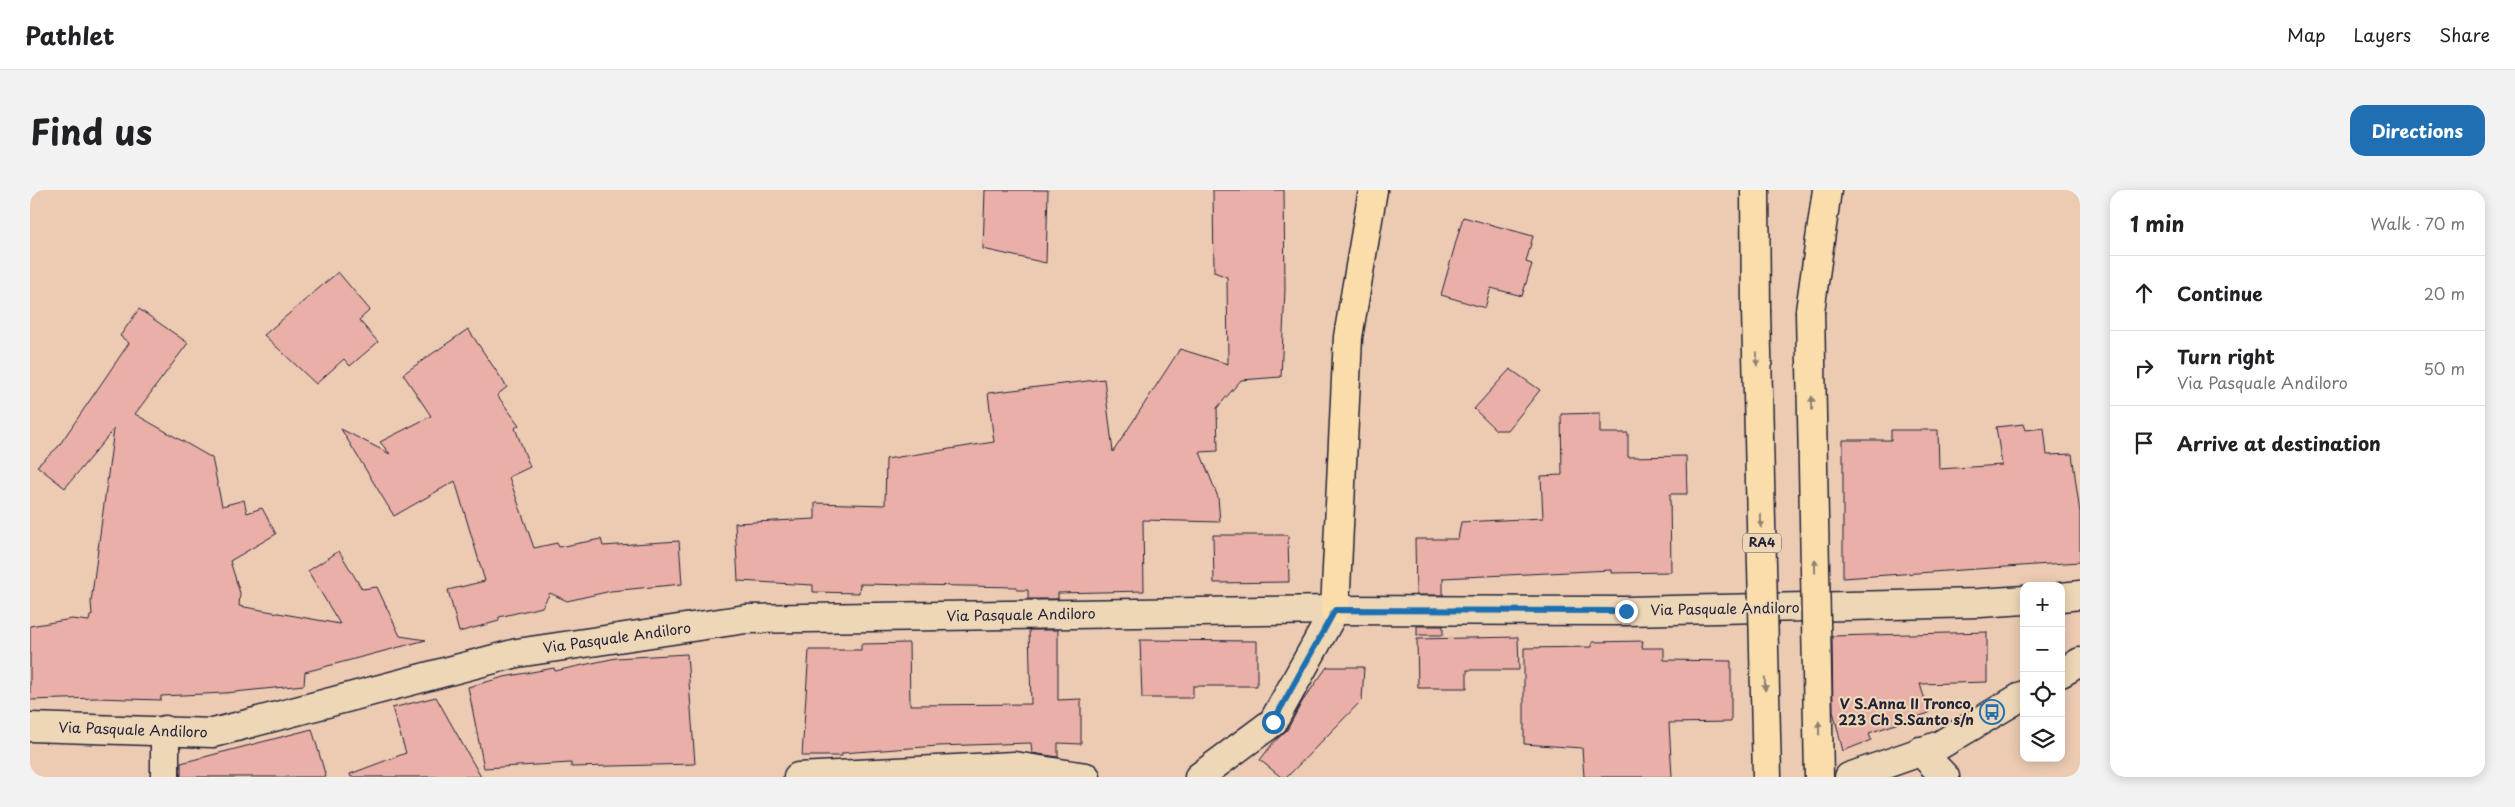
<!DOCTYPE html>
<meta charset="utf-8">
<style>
:root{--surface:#fff;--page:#f2f2f2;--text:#202124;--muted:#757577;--line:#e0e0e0;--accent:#1f6fb2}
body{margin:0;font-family:"Playpen Sans",sans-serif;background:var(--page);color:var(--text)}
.controls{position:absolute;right:15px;bottom:15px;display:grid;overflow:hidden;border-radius:10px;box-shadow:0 2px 12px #0003}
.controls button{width:45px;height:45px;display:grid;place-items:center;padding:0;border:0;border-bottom:1px solid var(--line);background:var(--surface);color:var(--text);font:25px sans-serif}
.stop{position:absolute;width:15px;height:15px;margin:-11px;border:4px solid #1f6fb2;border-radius:50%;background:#fff}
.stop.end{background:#1f6fb2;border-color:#fff;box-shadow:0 1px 5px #0008}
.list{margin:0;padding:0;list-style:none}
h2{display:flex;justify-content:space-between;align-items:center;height:65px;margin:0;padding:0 20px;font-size:21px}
h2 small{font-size:16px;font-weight:400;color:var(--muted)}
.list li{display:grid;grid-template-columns:32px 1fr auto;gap:15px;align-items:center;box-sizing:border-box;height:75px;padding:0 20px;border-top:1px solid var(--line)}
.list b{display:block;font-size:19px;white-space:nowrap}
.list p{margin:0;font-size:16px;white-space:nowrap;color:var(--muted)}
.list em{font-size:16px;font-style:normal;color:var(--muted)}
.icon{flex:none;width:28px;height:28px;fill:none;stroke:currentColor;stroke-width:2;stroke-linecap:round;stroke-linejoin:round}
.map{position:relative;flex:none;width:2050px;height:587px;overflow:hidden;border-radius:15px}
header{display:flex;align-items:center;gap:30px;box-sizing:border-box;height:70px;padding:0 25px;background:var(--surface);border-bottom:1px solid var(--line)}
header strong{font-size:24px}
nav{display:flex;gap:28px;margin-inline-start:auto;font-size:18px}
.intro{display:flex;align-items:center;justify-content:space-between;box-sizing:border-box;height:120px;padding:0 30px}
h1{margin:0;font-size:35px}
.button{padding:12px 22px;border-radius:15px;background:var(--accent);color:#fff;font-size:18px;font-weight:700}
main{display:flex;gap:30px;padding:0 30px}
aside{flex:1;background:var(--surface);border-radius:15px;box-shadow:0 2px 12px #0003}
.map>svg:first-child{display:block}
.building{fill:#eaafa7;stroke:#22223b}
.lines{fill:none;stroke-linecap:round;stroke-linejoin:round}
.minor-casing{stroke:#22223b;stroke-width:31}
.tertiary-casing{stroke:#22223b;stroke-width:31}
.motorway-casing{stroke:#22223b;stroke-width:31}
.minor{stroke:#edd7b6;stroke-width:28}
.tertiary{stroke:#edd7b6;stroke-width:28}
.motorway{stroke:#faddab;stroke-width:28}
.motorway-bridge-casing{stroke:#22223b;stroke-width:31;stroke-linecap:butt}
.motorway-bridge{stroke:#faddab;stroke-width:28}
.oneway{fill:#8e8073}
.route{stroke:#1f6fb2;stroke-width:6}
.labels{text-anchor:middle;stroke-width:4.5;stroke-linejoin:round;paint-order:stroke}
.shield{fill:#edd7b6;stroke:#5f5860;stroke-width:1}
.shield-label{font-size:12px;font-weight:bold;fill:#22223b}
.street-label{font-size:14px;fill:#22223b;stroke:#edd7b6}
.poi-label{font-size:14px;font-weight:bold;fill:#22223b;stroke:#edd7b6;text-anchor:end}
</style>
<header>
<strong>Pathlet</strong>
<nav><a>Map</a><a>Layers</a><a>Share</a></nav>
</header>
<div class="intro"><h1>Find us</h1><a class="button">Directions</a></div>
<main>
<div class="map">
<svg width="2050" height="587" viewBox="0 0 2050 587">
<rect width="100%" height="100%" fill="#eccbb2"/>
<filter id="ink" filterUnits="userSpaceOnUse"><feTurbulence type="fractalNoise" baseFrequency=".02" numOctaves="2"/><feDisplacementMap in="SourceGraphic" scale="10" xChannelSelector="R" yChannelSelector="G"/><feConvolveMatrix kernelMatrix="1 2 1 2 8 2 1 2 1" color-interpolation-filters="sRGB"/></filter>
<g filter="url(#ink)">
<g class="building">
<path d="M955,0h63l-2,73 -63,-14z"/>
<path d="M1183,0h71l1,99 -4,88 -40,3 -24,28 1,43 -18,1 18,45 2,25 -77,-2 1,71 -86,2v6h-30v-9h-11v-3l-157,-3 -1,9 -46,-1v-7l-75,-4 -3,-58 80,-4v-16l70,2 1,-46 108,-17 -6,-49 116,-14 9,73 67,-103 48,15 -1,-87 -13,-5z"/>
<path d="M1433,27l70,19 -7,26 6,2 -10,32 -31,-8 -6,20 -44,-13z"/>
<path d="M308,82l32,38 -11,10 19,22 -28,24 -6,-7 -28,25 -52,-49z"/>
<path d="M109,119l49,34 -53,71 77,44 10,48 22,-6 3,13 15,-5 14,26 -46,27 10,32 -1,13 101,18 -32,-53 31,-20 23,38 15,-2 23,49 26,4 -121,32 -1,13 -79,8 -64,3v4l-64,-2 -67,2v-74l42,-7 17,2 1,-5 2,-1 -1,-13 23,-173 -49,59 -28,-22 21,-19 71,-104 -9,-7z"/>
<path d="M438,139l39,58 -10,8 22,30 -4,3 15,39 -21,10 25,71 23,-5 2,4 42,-8 2,7 76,-5 3,43 -71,7 -44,10 -17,-8 -8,14 -43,10v4l-40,11 -11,-42 37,-9 -30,-100 -61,35 -53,-87 49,25 -10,-12 51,-26 -28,-42z"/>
<path d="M1480,179l30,21 -32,40h-12l-22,-21z"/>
<path d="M1570,223v20h28v24l58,-1 1,38h-17l1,78 -60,1v-3l-168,8v17h-27l-1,-56h43l3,-17 82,-4 -2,-42 21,-1 -1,-61z"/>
<path d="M1994,234l2,6 18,-2 3,27 25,-1 8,59v49l-237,16v-138h48v-10h47l1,39 63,-4 -6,-38z"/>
<path d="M1183,345h75l1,47 -75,1z"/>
<rect x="1387" y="436" width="26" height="9"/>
<path d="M999,440h29v70l23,-1v45l-23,-1v14l-26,-4 -1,-10 -93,3 -96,7v3h-40l7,-106h52v-6l48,-1 1,62 121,-1z"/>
<path d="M1957,442v50l-67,2 9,29 -60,20 2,7 -28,11 -10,-40 -1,-75z"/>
<path d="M1488,447l1,33h-52v18h-49l-1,-49z"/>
<path d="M1110,450l117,1v45h-64v12h-51z"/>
<path d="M1613,451l-1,7h22v12l67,1v61l-62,1 3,54h-88l-2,-29 -58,-4v-96l68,-1v-5z"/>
<path d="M657,464l8,110 -124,3v-4l-87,5 -16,-81 36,-10 50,-9 1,3 61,-13z"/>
<path d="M1297,477h37l-2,33 -75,77h-6l-21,-17 13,-17 14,-13 15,-28z"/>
<path d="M406,507l45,80h-130l-1,-3 56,-21 -14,-45z"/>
<path d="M282,539l14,48h-145v-14z"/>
</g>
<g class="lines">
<defs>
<g id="minor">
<path d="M135,540v47"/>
<path d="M1890,561l25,26"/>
</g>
<g id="tertiary">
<path d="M2031,407l19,-2"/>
<path d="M2031,483l19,-11"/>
<path d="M0,537l183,6 304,-80 229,-34 589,-9 291,1 354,-8 44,-3"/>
<path d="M768,587l216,-11 72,11"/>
<path d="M1169,587l74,-55 62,-112"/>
<path d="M1819,587l91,-32 84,-50"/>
</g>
<g id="motorway">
<path d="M1725,0l1,120"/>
<path d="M1780,121l17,-121"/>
<path d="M1305,420l13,-273 25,-147"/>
</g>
</defs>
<use href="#minor" class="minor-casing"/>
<use href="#tertiary" class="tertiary-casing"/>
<use href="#motorway" class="motorway-casing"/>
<use href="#minor" class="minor"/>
<use href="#tertiary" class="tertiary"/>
<use href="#motorway" class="motorway"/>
<defs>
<g id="motorway-bridge">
<path d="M1726,120l11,467"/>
<path d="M1780,121l9,466"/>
</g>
</defs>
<use href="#motorway-bridge" class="motorway-bridge-casing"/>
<use href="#motorway-bridge" class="motorway-bridge"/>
</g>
<defs><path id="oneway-solid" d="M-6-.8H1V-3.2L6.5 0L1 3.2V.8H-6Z" transform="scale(1.25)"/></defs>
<g class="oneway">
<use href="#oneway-solid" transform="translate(1727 169) rotate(89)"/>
<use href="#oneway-solid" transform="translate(1782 213) rotate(-91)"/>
<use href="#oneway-solid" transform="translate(1731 331) rotate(89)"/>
<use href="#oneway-solid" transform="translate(1785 376) rotate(-91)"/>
<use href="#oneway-solid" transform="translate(1735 494) rotate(89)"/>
<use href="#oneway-solid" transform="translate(1789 538) rotate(-91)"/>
</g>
</g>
<g class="lines" filter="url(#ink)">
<path class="route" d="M1243,532l62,-112 291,1"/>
</g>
<defs>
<symbol id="bus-ring" viewBox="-11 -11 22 22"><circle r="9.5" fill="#edd7b6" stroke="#1f6fb2" stroke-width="1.5"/><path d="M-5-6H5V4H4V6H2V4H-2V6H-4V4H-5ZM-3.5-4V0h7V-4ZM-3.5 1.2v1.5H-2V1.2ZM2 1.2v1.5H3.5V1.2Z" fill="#1f6fb2"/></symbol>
</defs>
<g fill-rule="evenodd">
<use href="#bus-ring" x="1948" y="508" width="28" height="28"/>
</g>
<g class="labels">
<rect class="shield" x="1713" y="343.5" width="38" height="19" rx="4"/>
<g class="shield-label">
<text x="1732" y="357">RA4</text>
</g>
<g class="street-label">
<text transform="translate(1695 419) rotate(-1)" y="5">Via Pasquale Andiloro</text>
<text transform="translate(991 425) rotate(-1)" y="5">Via Pasquale Andiloro</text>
<text transform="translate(587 448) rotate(-8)" y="5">Via Pasquale Andiloro</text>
<text transform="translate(103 540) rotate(2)" y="5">Via Pasquale Andiloro</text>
</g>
<g class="poi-label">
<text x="1944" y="519">V S.Anna II Tronco,<tspan x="1944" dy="16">223 Ch S.Santo s/n</tspan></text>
</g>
</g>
</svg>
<div class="controls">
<button>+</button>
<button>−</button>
<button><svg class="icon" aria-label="locate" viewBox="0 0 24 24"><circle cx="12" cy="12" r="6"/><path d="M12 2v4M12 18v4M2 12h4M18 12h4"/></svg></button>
<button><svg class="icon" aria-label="layers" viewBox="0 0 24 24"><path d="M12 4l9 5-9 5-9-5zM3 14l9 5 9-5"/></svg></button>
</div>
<div class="stop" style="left:1243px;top:532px"></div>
<div class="stop end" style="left:1596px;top:421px"></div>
</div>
<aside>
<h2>1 min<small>Walk · 70 m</small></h2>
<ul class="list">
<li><svg class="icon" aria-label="ahead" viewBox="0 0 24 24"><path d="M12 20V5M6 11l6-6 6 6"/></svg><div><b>Continue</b></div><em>20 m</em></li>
<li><svg class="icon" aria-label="right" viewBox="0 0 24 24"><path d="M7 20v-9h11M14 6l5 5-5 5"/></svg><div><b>Turn right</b><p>Via Pasquale Andiloro</p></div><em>50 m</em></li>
<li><svg class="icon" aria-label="arrive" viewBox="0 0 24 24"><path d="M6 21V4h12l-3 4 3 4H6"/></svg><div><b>Arrive at destination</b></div></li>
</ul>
</aside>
</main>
